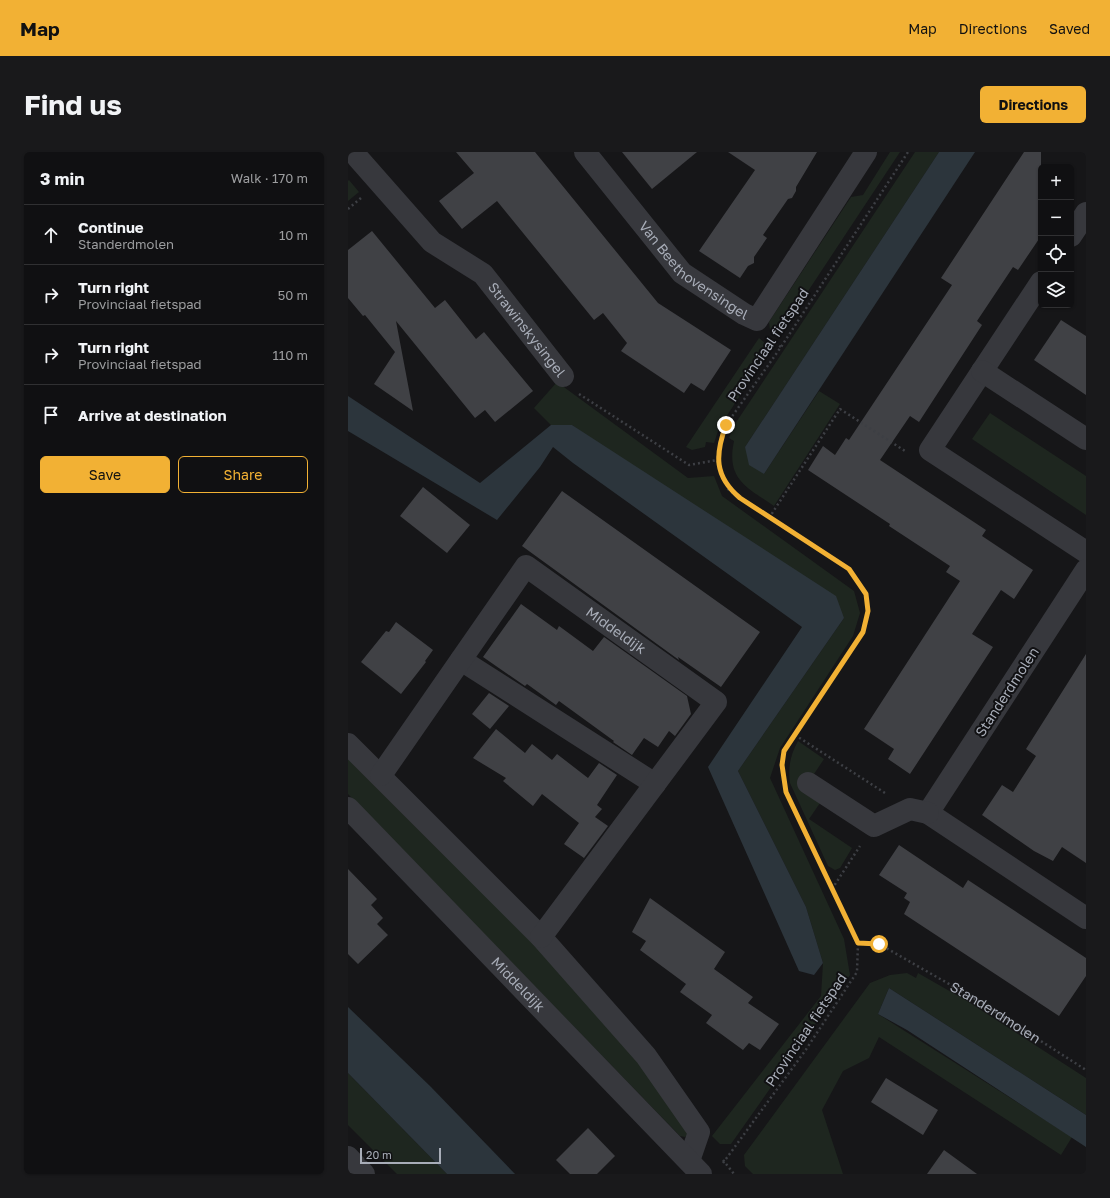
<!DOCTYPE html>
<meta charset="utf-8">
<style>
:root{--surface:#101012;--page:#19191b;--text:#f1f3f6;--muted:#9c9d9f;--line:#303032;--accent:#f2b134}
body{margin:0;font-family:"Golos Text",sans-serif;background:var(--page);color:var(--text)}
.controls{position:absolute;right:12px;top:12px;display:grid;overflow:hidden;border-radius:6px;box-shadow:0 1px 3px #0004}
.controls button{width:36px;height:36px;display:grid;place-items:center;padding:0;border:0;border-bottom:1px solid var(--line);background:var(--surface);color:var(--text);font:20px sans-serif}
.scale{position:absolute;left:12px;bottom:10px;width:81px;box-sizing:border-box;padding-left:4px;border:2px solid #a8adb8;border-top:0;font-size:11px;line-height:14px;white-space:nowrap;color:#a8adb8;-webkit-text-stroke:3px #111113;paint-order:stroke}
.stop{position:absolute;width:12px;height:12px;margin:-9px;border:3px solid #f2b134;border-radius:50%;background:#fff}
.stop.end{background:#f2b134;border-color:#fff;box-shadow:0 1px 4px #0008}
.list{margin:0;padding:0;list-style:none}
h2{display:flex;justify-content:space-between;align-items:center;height:52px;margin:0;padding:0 16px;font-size:17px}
h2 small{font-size:13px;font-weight:400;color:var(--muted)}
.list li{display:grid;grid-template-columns:26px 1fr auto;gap:12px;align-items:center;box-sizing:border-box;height:60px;padding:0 16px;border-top:1px solid var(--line)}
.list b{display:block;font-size:15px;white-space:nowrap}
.list p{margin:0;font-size:13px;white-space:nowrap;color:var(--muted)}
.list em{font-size:13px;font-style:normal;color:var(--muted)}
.actions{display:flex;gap:8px;padding:12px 16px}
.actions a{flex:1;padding:9px 0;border:1px solid var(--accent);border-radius:6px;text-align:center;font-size:14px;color:var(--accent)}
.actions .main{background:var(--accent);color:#111}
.icon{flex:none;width:22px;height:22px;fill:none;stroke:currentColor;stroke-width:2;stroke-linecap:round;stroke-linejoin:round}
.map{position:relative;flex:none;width:738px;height:1022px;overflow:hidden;border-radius:6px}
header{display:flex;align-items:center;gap:24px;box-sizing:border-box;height:56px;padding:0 20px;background:var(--accent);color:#111}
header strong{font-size:19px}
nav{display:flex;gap:22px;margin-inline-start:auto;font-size:14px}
.intro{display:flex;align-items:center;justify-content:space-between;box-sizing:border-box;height:96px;padding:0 24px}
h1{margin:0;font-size:28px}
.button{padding:10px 18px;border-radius:6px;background:var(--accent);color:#111;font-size:14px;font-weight:700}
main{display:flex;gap:24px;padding:0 24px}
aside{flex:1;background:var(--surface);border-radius:6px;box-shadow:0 1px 3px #0004}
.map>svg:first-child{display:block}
.green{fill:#1e261f}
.water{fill:#2c353c}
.building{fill:#404145}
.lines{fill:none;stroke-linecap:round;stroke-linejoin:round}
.path{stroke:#3d3f44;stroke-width:2.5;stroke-dasharray:2 3;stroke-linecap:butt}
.minor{stroke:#37383d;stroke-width:22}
.route{stroke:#f2b134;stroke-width:5}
.labels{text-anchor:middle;stroke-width:4;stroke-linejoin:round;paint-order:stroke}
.street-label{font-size:14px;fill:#a8adb8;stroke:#111113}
</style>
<header>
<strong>Map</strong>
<nav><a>Map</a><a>Directions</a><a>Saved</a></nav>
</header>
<div class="intro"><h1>Find us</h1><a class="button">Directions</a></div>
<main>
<aside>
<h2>3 min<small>Walk · 170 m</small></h2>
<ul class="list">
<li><svg class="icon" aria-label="ahead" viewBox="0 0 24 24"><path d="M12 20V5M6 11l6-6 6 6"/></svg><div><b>Continue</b><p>Standerdmolen</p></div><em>10 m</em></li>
<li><svg class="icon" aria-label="right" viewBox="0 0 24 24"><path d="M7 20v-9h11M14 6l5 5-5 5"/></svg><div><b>Turn right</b><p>Provinciaal fietspad</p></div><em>50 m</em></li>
<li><svg class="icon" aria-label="right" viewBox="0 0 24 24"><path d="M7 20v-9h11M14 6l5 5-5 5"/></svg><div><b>Turn right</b><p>Provinciaal fietspad</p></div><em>110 m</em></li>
<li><svg class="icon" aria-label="arrive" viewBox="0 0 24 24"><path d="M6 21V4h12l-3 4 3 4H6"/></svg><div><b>Arrive at destination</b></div></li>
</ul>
<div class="actions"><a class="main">Save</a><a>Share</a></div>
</aside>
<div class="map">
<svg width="738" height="1022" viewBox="0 0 738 1022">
<rect width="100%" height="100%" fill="#161618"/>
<g class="green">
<path d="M542,0h10l-119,180 -6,1 -5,-3 -1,-8 82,-125 12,-2z"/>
<path d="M567,0h24l-194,295 19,27 55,-83 21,13 -66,102c-28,-19 -48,-27 -40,-65l-5,-3 4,-11z"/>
<path d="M1,28l10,12 -11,9v-20z"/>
<path d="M411,186l7,6 2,8 -49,76 -5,15 -8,-1 -1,5 -13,3 -6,-3z"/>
<path d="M209,230l131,96 26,-2 8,20 132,95 6,22 -7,23 -73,112 -10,30 74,161 6,36 -119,169h-11l-8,-8 109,-140 2,-33 -17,-56 -68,-136 106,-153 -272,-193h-21l-17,-17z"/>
<path d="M642,261l96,63v39l-114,-76z"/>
<path d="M450,589l26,18 -22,33 18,11 -11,16 43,29 -12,20 -5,2 -7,-4 -38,-83c-2,-16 0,-27 8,-42z"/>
<path d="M0,602l159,157 150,168 33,55 -5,3 -5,-1 -332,-342z"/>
<path d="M559,821l9,5 2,-5 49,28 119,77v37l-197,-127 -11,26 194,123 -11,18 -182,-118 -10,21 -26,13 -21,39 21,64h-90l-8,-8 -1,-11 126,-172 20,-8z"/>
<path d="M0,921l99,101h-50l-49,-49z"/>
</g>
<g class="water">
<path d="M591,0h36l-211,322 -15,-9 -4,-18z"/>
<path d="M0,244l132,87 71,-58h21l264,171 8,22 -106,153 68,136 17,56 -9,12 -15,-4 -91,-204 94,-140 -229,-164 -20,-16 -13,20 -43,53 -149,-89z"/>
<path d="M541,836l197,127v32l-179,-117 -29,-16z"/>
<path d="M0,855l82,79 85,88h-68l-99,-101z"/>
</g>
<g class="building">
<path d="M108,0h79l123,151 73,47 -27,41 -13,-8 -7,10 -63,-42 6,-8 -24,-30 -9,7 -97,-119 -35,28 -23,-28 35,-28z"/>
<path d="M274,0h75l-45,37z"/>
<path d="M380,0h89l-21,35v4l-4,7 -4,1 -25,36 4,3 -13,19v6l-6,3 -8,12 -41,-27 56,-81z"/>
<path d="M676,0h17v84l-23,34 -5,-3 -36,54 5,4 -63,97 -9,-6 -30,44 106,70 -4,6 51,34 -19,29 -13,-9 -29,44 21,13 -83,127 -22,-15 6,-10 -30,-20 96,-148 -14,-9 4,-6 -61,-40 1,-2 -82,-54 15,-24 12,9 11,-17 3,2 103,-155 -11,-7z"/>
<path d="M24,79l63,77 10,-8 31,39 8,-7 49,59 -38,31 -10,-12 -10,8 -79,-97 17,90 -39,-27 21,-32 -30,-37 -2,1 -15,-18v-48z"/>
<path d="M713,168l25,16v59l-52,-35z"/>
<path d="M75,335l47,38 -23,28 -47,-37z"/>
<path d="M214,339l198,141 -39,55 -43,-30 1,3 -157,-114z"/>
<path d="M173,452l36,26 2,-4 34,25 11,-14 83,59 4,18 -16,22 -6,-5 -11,16 -14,-9 -12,17 -19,-13 1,-1 -55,-40 -3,4 -29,-21 -2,2 -42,-29z"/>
<path d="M48,470l37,28 -8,11 1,1 -25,32 -40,-32 25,-31 3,1z"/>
<path d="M738,502v209l-24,-16 -9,14 -19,-10 -52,-36 20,-30 11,7 23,-36 -10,-7z"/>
<path d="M141,541l20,13 -19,23 -18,-15z"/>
<path d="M148,577l29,24 7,-9 20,16 5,-6 31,24 11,-15 18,12 -20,30 5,4 -7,8 13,9 -24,32 -20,-14 15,-21 -37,-29 -9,12 -30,-25 3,-3 -33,-20z"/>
<path d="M551,693l64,43 5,-8 118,78v18l-27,40 -155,-102 6,-12 -6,-4 3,-5 -28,-18z"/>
<path d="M0,717l29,30 -6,6 12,13 -6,6 11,11 -30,29 -10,-10z"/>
<path d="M302,746l75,54 -11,17 39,28 -5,6 31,21 -19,26 -11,-7 -6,7 -37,-27 6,-8 -32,-23 6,-8 -46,-34 6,-9 -14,-9z"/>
<path d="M538,926l52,32 -15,25 -52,-33z"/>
<path d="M240,976l27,28 -18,18h-27l-14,-14z"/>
<path d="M596,998l33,24h-50z"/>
</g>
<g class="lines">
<g class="path">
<path d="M0,57l13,-11"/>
<path d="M423,188l10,7"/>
<path d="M231,242l110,71 28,-5"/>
<path d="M421,366l71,-109 65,42"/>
<path d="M447,583l90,58"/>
<path d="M435,624l-1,-11 2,-14 79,-119 5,-21 -3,-17 -16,-25 -110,-71 -11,-9 -11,-29 3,-19 6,-16 55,-78 127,-195"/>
<path d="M484,737l28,-43"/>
<path id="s1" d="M510,791l21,1 98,56 109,70"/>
<path d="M375,1008l11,14"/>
<path d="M375,1011l82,-112 52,-79 1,-29 -68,-141"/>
</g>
<g class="minor">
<path id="s2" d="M237,0l97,121 62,41 13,6 109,-168"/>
<path id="s3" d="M10,6l74,84 51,32 80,102"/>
<path d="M723,84l15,-23"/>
<path d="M693,130l-111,168 156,102"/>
<path d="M634,219l104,68"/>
<path d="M738,418l-158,243 158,105"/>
<path d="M113,508l194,124"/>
<path d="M0,592l193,193 105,119 53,76 -10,29"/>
<path id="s4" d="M33,623l145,-209 190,136 -175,235"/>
<path d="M460,631l66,43 36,-17 18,4"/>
<path id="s5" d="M0,656l353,366"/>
<path d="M0,1005l16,17"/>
</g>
</g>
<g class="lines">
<path class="route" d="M378,273c-11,30 -12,51 14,73l109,71 17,25 2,17 -5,21 -79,119 -2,14 4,27 72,151 21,1"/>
</g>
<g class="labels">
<g class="street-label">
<text dy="5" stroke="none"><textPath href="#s2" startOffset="162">Van Beethovensingel</textPath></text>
<text dy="5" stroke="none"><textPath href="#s3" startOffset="243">Strawinskysingel</textPath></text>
<text transform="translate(420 193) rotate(-56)" y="5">Provinciaal fietspad</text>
<text dy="5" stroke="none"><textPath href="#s4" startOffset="365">Middeldijk</textPath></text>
<text transform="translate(659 540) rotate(-57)" y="5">Standerdmolen</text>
<text dy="5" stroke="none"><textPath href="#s5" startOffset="245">Middeldijk</textPath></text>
<text dy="5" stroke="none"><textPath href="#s1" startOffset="156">Standerdmolen</textPath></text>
<text transform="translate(458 878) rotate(-56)" y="5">Provinciaal fietspad</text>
</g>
</g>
</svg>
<div class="controls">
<button>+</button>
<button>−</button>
<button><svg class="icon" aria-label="locate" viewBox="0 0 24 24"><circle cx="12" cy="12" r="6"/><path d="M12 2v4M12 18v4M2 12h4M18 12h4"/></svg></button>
<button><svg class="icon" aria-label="layers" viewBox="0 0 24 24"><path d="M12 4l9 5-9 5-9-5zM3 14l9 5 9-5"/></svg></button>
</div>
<div class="scale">20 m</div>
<div class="stop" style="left:531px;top:792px"></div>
<div class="stop end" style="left:378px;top:273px"></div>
</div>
</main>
